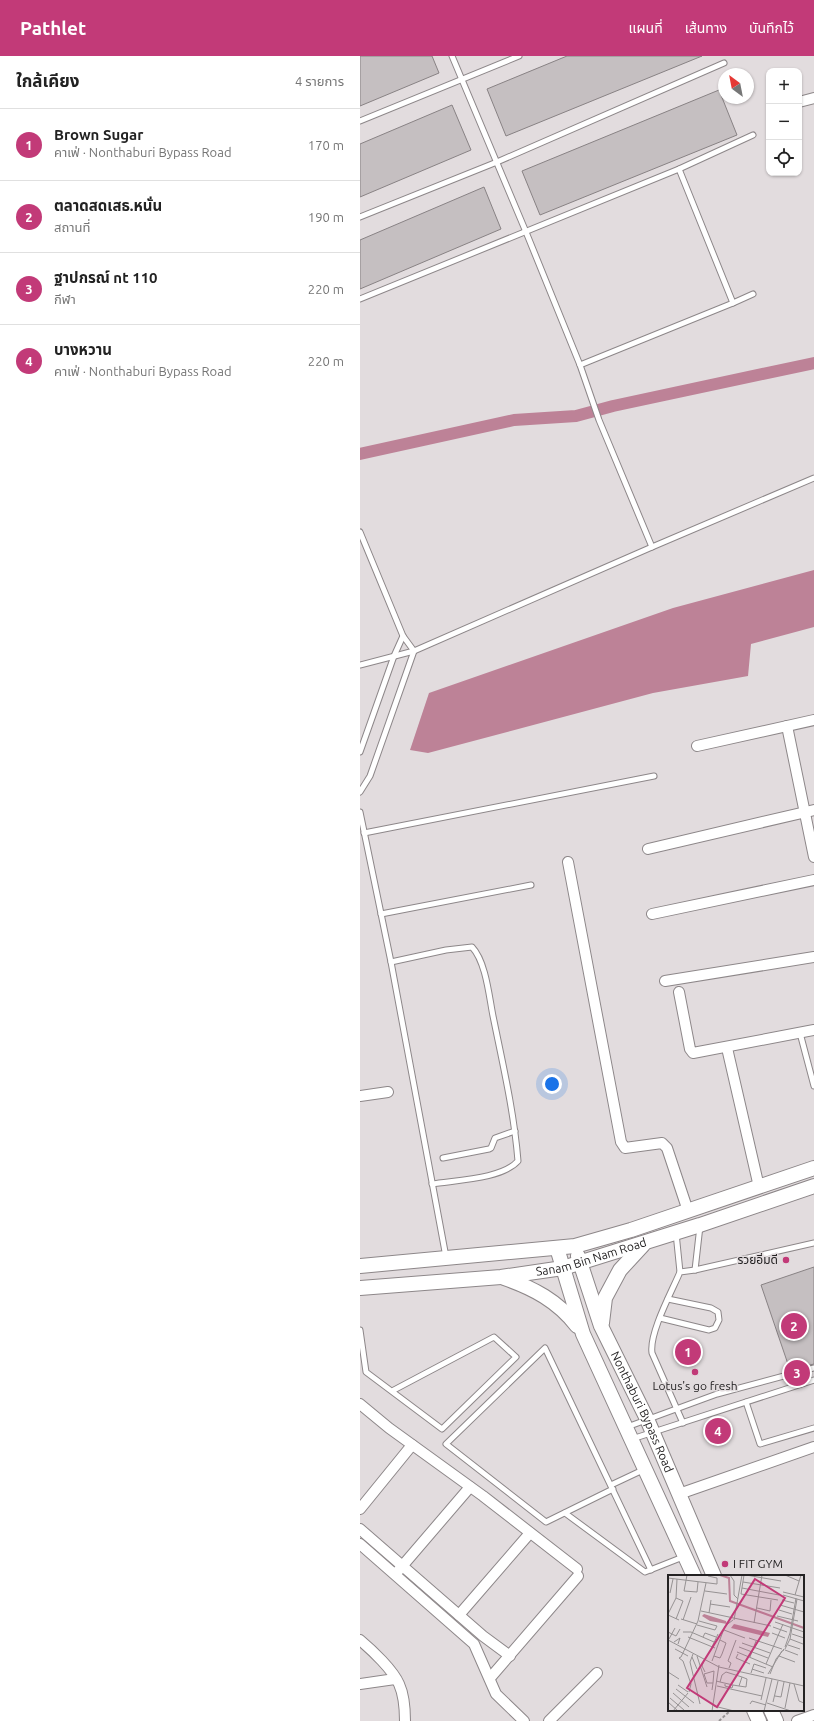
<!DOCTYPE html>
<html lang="th">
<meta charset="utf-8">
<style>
:root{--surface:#fff;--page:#f6f6f6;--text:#222;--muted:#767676;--line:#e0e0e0;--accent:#c23a78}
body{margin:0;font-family:Ubuntu,"Noto Sans Thai",sans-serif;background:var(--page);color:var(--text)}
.controls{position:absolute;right:12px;top:12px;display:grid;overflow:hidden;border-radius:8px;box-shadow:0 1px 3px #0004}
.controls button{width:36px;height:36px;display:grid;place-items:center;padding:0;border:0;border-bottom:1px solid var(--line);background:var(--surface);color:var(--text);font:20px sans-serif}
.compass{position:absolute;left:358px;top:12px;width:36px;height:36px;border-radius:50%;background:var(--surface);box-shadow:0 1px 3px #0004;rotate:328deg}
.you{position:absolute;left:192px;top:1028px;width:14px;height:14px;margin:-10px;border:3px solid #fff;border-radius:50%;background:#1a73e8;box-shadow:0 0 0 6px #1a73e833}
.badge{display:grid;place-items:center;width:26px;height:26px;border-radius:50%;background:var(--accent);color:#fff;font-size:13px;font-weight:700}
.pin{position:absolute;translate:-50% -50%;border:2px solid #fff;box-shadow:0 1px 4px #0006}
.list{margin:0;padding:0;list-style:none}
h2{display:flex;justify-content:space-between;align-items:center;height:52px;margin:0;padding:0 16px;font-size:17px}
h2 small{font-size:13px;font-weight:400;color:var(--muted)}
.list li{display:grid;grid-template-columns:26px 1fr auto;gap:12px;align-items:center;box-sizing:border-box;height:72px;padding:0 16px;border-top:1px solid var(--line)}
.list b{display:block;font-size:15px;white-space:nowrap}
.list p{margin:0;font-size:13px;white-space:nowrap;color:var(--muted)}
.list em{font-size:13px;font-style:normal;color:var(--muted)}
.icon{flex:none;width:22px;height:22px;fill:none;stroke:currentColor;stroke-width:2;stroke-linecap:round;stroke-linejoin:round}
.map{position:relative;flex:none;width:454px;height:1665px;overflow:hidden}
header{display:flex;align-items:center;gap:24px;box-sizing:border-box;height:56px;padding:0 20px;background:var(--accent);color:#fff}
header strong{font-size:19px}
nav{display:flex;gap:22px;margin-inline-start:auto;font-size:14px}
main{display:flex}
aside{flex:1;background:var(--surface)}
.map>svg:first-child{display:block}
.water{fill:#bd8297}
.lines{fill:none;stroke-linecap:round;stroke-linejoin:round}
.canal{stroke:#bd8297;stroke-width:12}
.building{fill:#c5bfc1;stroke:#888284}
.lane-casing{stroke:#8d8789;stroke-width:7}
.street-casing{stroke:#8d8789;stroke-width:12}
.secondary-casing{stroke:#8d8789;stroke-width:16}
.path{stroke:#969293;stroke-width:2;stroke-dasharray:3 2;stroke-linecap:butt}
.lane{stroke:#fff;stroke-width:5}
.street{stroke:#fff;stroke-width:10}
.secondary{stroke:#fff;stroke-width:14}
.poi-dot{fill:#c23a78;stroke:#e2dcde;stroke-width:1.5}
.labels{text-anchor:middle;stroke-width:3;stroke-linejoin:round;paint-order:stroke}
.street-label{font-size:12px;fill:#242223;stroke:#e2dcde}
.poi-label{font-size:12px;fill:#242223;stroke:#e2dcde;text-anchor:end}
.inset-river{fill:none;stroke:#bd8297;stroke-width:2}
.inset-road{fill:none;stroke:#969293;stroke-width:1}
.view{fill:#c23a78;fill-opacity:0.15;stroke:#c23a78;stroke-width:2}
.inset-edge{fill:none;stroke:#242223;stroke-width:2}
</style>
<header>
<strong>Pathlet</strong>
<nav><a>แผนที่</a><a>เส้นทาง</a><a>บันทึกไว้</a></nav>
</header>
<main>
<aside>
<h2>ใกล้เคียง<small>4 รายการ</small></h2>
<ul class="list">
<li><span class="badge">1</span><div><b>Brown Sugar</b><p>คาเฟ่ · Nonthaburi Bypass Road</p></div><em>170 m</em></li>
<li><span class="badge">2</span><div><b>ตลาดสดเสธ.หนั่น</b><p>สถานที่</p></div><em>190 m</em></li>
<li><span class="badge">3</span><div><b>ฐาปกรณ์ nt 110</b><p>กีฬา</p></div><em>220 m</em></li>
<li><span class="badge">4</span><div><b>บางหวาน</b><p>คาเฟ่ · Nonthaburi Bypass Road</p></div><em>220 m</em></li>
</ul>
</aside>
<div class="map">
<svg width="454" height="1665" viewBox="0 0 454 1665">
<rect width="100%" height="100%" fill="#e2dcde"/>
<path class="water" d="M454,514v57l-63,17 -3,32 -95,17 -225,60 -18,-3 19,-57 244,-85z"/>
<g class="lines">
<path class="canal" d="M0,398l154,-34 62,-4 37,-10 201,-43"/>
</g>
<g class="building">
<path d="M0,0h72l7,17 -79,33z"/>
<path d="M207,0h135l-196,80 -19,-47z"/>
<path d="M359,34l18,45 -197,80 -18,-44z"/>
<path d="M92,49l19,45 -111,47v-53z"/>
<path d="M124,131l17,42 -141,60v-49z"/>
<path d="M454,1211v97l-24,6 -29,-85z"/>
</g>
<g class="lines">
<defs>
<g id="lane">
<path d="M92,0l74,176 54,133 19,55 53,127"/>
<path d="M0,65l159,-65"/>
<path d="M0,161l137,-55 227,-99"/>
<path d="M0,243l319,-130 74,-34"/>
<path d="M373,247l20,-9"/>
<path d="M220,309l153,-62 -54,-134"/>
<path d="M0,476l43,104 11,15"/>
<path d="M0,609l54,-14 238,-104 162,-69"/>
<path d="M0,696l34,-96 9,-20"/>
<path d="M0,736l10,-16 44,-125"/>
<path d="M0,756l31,150 55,295"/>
<path d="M4,777l290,-57"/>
<path d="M21,858l150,-29"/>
<path d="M31,906l55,-12 26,-3c14,15 17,49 21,69 10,49 21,96 25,145 -16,18 -62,19 -86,23"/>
<path d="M440,977l14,53"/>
<path d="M83,1102l46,-9 2,-1 4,-10 20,-7"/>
<path d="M316,1177l4,39"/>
<path d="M335,1214l5,-44"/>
<path d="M300,1262l49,12 6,-2 4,-8 -1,-8 -7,-4 -43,-9"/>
<path d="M0,1274l6,42 76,57 74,-72 -22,-20 -102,54"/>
<path d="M386,1346l14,42 54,-16"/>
<path d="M323,1367l-31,-70c-3,-20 20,-62 28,-81l15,-2 119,-27"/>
<path d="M267,1371l90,-33 97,-26"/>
<path d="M272,1383l182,-59"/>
<path d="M251,1429l34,-16"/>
<path d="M253,1433l-67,33 -100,-78 99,-96 106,222"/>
<path d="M205,1457l80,59 38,-15"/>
</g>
<g id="street">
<path d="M439,46l15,-4"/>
<path d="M427,670l27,131"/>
<path d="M337,690l117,-26"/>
<path d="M288,793l166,-39"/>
<path d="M208,806l53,280 4,6 37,-5 5,5 21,63"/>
<path d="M292,858l162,-34"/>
<path d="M305,925l149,-24"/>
<path d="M319,936l11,57 3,4 121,-23"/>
<path d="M367,992l32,139"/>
<path d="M0,1040l28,-4"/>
<path d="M0,1348l29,24 94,68 94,73"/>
<path d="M319,1438l135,-47"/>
<path d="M0,1453l52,-64"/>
<path d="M0,1473l123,107 27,20"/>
<path d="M0,1488l114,100 22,50 28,27"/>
<path d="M38,1515l72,-84"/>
<path d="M99,1559l71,-82"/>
<path d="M0,1584c12,10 33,30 39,44 5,11 6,25 6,37"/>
<path d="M130,1622l88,-102"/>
<path d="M0,1628l35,-5"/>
<path d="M189,1665l48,-48"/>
<path d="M437,1665l17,-6"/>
</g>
<g id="secondary">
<path d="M197,1192l26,86 111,242"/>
<path id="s1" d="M218,1200l23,70 46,93 67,157"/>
<path d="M0,1210l215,-20 56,-16 183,-62"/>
<path d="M144,1222c29,10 54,23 73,48"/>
<path id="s2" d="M0,1232l141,-11 62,-9 137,-43 114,-39"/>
<path d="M242,1267l3,-25 15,-28 23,-25"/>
<path d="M394,1654l5,11"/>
<path d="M411,1654l5,11"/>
</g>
</defs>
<use href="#lane" class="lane-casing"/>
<use href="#street" class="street-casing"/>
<use href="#secondary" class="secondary-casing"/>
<path class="path" d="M359,1665l12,-11"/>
<use href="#lane" class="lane"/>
<use href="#street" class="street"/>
<use href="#secondary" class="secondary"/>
</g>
<g class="poi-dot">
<circle cx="426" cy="1204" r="4"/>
<circle cx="335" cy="1316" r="4"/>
<circle cx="365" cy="1508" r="4"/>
</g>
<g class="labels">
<g class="street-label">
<text dy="4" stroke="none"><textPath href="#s2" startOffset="234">Sanam Bin Nam Road</textPath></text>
<text dy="4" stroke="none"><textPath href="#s1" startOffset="169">Nonthaburi Bypass Road</textPath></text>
</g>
<g class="poi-label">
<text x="418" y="1208">รวยอิ่มดี</text>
<text x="335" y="1334" text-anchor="middle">Lotus's go fresh</text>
<text x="373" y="1512" text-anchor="start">I FIT GYM</text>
</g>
</g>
<g transform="translate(308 1519)">
<rect width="136" height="136" fill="#e2dcde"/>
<path d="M36,39l22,7 1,3 -17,-3 -8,-5zM66,49l36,9 -2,4 -37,-9z" fill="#bd8297"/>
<path class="inset-river" d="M52,0l9,3 1,23 74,27"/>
<path class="inset-road" d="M19,0l-3,16 13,1 1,-10M62,0l4,6v14l4,4M76,0l-3,19 37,6M78,0l35,6M117,0l14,6M0,3l49,6v-6l-9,-2M75,7l37,6M74,13l37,7M37,16l22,3M115,17l21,5M2,18l3,-14M115,20l21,6M127,20l6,-20M114,25l12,3M42,29l20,3M112,30l24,7M89,33l13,3 1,-11M111,35l13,4M33,36l70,15M41,38l2,-13M0,39l8,-16 1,-19M0,40l11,5M109,41l21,5M8,44l7,-18 -7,-3M13,44l16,5M15,45l8,-23M66,45l8,-45M31,46l18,5 -1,2M107,47l29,10M86,48l8,-48M29,50l18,5 1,-2M105,52l14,5M56,55l21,8M0,57l8,4 4,-7M15,57h8l23,10M104,58l13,5M124,59l12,4M20,62l27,11M35,62l2,-4 11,4M81,63l33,11M1,64l6,-11M122,64l13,5M0,65l51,27 85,19M6,67l6,-4 -2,6M74,68l28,10M120,70l12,4M44,72l6,-13M71,72l29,11M117,72l5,-14 6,-35M7,74l13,7M117,74l5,-10 7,-40M117,75l13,5M69,77l36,15M25,79l-3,8 10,42M70,79l-2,4 14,6M29,81l10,31M46,81l6,2 2,-4 4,-11 -6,-3M111,81l16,6M13,82l17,-36 8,-38M13,82l-2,1 4,3 8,23 -2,8M24,82l5,12M82,82l6,-16M36,85l-2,6 3,6M44,86l13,-35 8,-6M98,89l17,-40M61,93l2,-5 -3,-2 8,-21M84,94l12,4M0,97l11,7M83,98l3,-9 12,4M100,99l14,-23M102,99l6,-15 8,-10 -1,2M48,106l4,1 13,3 6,1 3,-9 -16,-5 -4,3 -2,7M57,109v2l7,2 1,-3M126,109l5,17 5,2M10,110l10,7M49,111l45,10M71,111l7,1 1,-8 -5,-2M8,114l18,14M44,115l1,-7 1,-12 -10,3 3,9h6M5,118l16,14M107,121l6,1 3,-15M2,123l14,12M93,125l5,-22M0,127l10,9M105,127l5,-21M99,128l24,8M82,129l2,-3 14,4M46,131l20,5M117,133l5,-25M5,136l15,-18M44,136l7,-46M96,136l8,-32"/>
<path class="view" d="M87,4l30,19 -68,109 -30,-19z"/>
<rect width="136" height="136" class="inset-edge"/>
</g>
</svg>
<div class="controls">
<button>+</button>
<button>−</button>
<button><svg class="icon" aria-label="locate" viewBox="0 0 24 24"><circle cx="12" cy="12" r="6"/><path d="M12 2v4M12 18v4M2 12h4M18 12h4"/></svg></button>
</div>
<svg class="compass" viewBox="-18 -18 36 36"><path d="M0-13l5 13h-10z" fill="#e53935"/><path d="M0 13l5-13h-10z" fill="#767676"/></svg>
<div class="you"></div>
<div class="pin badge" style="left:328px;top:1296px">1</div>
<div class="pin badge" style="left:434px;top:1270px">2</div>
<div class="pin badge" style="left:437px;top:1317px">3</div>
<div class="pin badge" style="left:358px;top:1375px">4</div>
</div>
</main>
